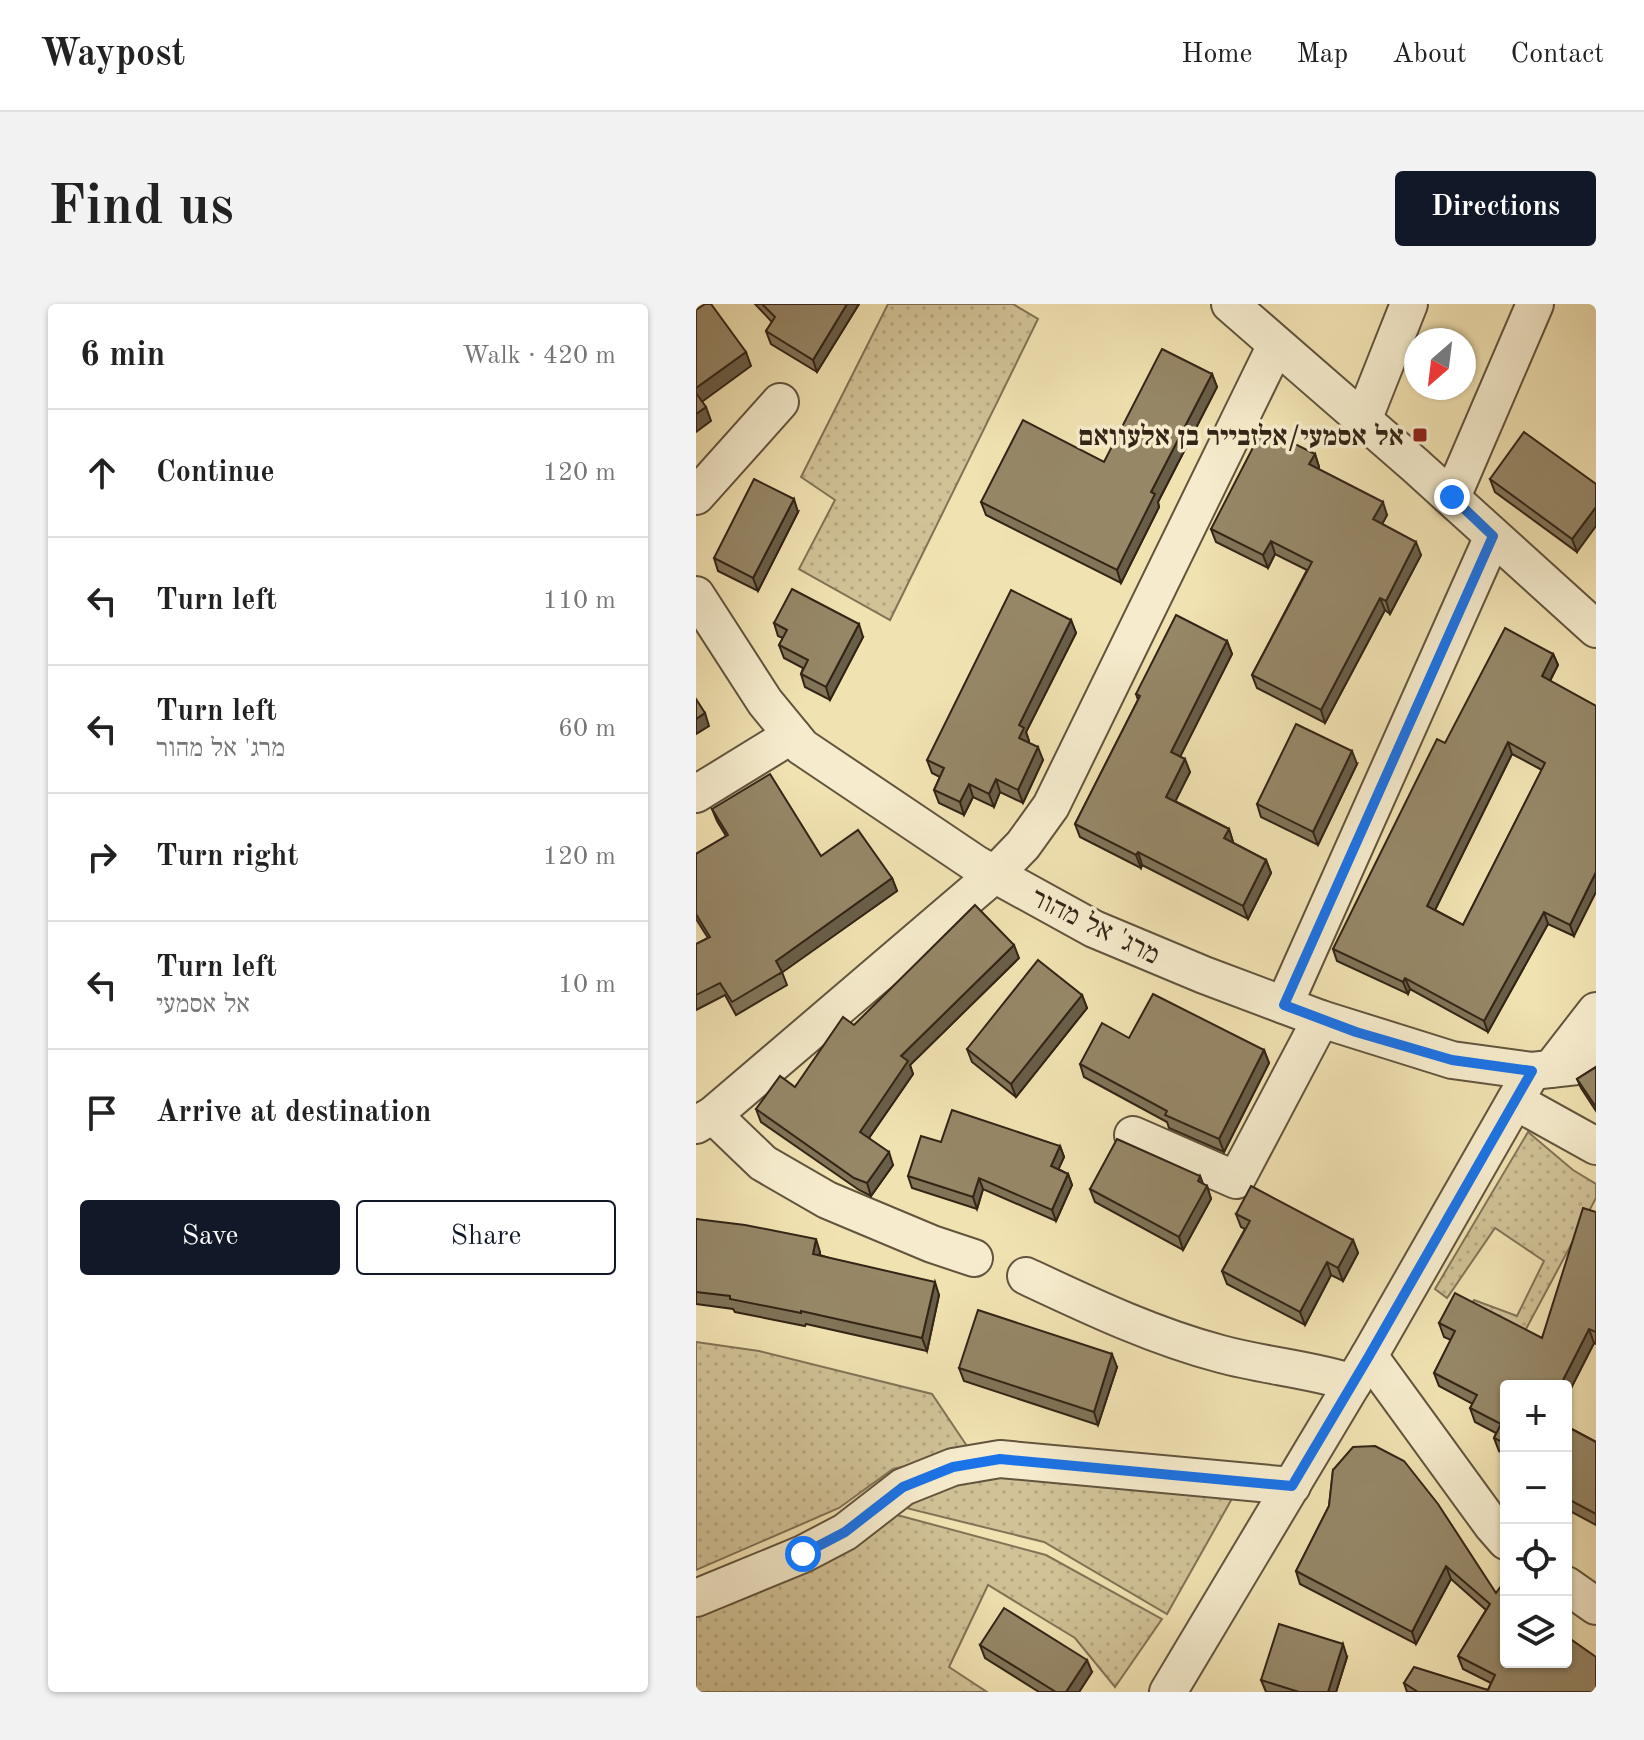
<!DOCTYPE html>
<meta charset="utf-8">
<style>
:root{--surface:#fff;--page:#f2f2f2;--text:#222;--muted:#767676;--line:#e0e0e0;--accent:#111827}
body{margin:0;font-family:"Old Standard TT","Frank Ruhl Libre",serif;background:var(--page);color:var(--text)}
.controls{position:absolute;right:24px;bottom:24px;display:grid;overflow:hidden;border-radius:8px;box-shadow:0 2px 6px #0004}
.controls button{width:72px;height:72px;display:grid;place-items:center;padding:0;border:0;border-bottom:2px solid var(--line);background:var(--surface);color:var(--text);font:40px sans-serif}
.compass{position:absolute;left:708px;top:24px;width:72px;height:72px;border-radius:50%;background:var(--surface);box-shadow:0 2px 6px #0004;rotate:208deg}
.stop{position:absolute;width:24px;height:24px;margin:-18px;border:6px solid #1a73e8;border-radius:50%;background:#fff}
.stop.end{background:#1a73e8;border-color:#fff;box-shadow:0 2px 8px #0008}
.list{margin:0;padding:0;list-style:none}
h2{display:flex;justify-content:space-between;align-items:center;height:104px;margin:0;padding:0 32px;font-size:34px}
h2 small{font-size:26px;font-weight:400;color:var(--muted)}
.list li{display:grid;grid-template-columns:52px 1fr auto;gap:24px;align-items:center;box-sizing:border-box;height:128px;padding:0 32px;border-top:2px solid var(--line)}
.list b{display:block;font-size:30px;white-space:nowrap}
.list p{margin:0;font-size:26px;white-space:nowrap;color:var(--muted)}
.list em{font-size:26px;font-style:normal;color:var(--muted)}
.actions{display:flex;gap:16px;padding:24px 32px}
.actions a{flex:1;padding:18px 0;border:2px solid var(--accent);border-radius:8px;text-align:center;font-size:28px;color:var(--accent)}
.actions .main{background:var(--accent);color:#fff}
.icon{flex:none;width:44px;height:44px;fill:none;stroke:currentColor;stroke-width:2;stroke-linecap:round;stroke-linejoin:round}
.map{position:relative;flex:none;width:900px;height:1388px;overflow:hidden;border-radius:8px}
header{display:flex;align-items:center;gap:48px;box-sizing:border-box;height:112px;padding:0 40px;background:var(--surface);border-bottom:2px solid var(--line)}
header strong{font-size:38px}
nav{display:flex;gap:44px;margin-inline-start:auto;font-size:28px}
.intro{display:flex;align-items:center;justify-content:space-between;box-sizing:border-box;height:192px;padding:0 48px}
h1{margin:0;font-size:56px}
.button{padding:20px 36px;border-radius:8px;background:var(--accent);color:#fff;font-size:28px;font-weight:700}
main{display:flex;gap:48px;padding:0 48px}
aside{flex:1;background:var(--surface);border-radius:8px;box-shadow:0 2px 6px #0004}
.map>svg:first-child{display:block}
.grass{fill:url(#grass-dots);stroke:#827356;stroke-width:2}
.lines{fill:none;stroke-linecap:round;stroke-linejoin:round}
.minor-casing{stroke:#62543d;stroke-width:40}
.minor{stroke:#f6eccd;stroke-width:36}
.wall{fill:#817459;stroke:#332416;stroke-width:2;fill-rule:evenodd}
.shaded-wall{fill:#695e48;stroke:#332416;stroke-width:2}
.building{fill:#968767;stroke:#332416;stroke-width:2;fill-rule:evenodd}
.route{stroke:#1a73e8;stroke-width:10}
.poi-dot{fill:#8f2418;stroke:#f6eccd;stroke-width:3}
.labels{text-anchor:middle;stroke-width:7;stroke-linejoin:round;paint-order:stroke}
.poi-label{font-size:28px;font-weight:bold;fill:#332416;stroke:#f6eccd;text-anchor:end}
.street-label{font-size:28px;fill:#332416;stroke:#f6eccd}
</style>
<header>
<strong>Waypost</strong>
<nav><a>Home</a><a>Map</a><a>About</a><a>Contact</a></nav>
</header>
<div class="intro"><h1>Find us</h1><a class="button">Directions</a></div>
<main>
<aside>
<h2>6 min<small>Walk · 420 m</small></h2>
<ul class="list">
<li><svg class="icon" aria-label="ahead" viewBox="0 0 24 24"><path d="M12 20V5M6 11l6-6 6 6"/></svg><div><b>Continue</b></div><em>120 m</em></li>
<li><svg class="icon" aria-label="left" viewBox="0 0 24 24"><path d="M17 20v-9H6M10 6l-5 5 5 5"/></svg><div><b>Turn left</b></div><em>110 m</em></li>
<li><svg class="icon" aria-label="left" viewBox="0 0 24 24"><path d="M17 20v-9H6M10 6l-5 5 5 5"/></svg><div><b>Turn left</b><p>מרג' אל מהור</p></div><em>60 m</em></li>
<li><svg class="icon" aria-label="right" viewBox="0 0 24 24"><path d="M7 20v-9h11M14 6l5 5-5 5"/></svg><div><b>Turn right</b></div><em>120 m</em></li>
<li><svg class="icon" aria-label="left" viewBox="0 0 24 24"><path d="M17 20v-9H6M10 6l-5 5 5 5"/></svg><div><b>Turn left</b><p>אל אסמעי</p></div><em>10 m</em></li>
<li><svg class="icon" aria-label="arrive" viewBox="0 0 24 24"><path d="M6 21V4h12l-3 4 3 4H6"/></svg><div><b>Arrive at destination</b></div></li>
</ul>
<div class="actions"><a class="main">Save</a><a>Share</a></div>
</aside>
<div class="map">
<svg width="900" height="1388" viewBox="0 0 900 1388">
<defs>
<pattern id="grass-dots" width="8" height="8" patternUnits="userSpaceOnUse" patternTransform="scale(2)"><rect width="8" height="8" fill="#d1c297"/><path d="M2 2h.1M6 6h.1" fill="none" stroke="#b4a781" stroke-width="1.8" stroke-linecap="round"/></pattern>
</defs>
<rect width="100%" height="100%" fill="#f1e2b2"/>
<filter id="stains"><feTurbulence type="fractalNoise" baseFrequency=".0025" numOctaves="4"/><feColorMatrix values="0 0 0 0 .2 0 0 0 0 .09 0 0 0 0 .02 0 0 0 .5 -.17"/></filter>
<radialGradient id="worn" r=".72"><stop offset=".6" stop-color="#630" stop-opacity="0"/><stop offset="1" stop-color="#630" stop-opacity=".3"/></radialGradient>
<g class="grass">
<path d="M192,0h125l25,15 -148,301 -91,-51 36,-69 -34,-23z"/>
<path d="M832,828l45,38 23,14v14l-71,133 -54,-26 3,-5 43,16 27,-55 -49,-33 -48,70 -12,-9z"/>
<path d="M0,1038l63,9 173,43 39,58 -78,17 -54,39 -143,62z"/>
<path d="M306,1169l232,22 -67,119 -123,-72 -146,-36 33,-17z"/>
<path d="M190,1208l160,43 116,64 -47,68 -40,-49 -87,-53 -39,82 38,25h-291v-75l110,-46z"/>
</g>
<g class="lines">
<defs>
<g id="minor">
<path d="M534,0l185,161 181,164"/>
<path d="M667,116l46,-116"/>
<path d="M0,192l84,-94"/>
<path d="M756,193l83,-193"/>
<path d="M0,291l69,107 37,45 174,117 118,65 110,46 117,44 131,41 80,11 45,-5 19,-12"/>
<path d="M0,490l96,-59"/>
<path d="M588,701l209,-469"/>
<path d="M855,765l45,-58"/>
<path d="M819,797l81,45"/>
<path d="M17,811l50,48 64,37 105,44 42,14"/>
<path d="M0,821l17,-10 282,-241 28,-29 28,-39 225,-461"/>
<path d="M437,831l103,45 85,-161"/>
<path d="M330,972c64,30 127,60 195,78 44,12 89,15 132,29"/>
<path d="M673,1052l123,169 14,16"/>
<path d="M870,1281l30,21"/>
<path d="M0,1294l107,-44 42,-22 58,-45 50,-20 47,-8 292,27"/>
<path d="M472,1388l201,-336 163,-285"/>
</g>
</defs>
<use href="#minor" class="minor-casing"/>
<use href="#minor" class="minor"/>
</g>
<g class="wall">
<path d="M59,0h104l-42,68 -46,-28 -5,-13 6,-9z"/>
<path d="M516,70l5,13 -59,115 1,5 -38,76 -135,-68 -5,-13 123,-40z"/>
<path d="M619,150l4,13 -1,2 69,46 -5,9 39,31 -31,59 -5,-4 -60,113 -68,-35 -5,-13 55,-105 -32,-16 -7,14 -52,-26 -5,-13z"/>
<path d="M794,175l106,5 -19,68 -82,-60z"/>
<path d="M102,208l-40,79 -40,-20 -4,-13z"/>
<path d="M375,316l5,13 -50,99 3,9 -1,2 15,17 -20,43 -23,-11 -6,15 -21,-10 -9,18 -25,-12 -5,-13 6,-13 -8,-4 -5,-13z"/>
<path d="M78,319l89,14 -33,63 -25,-13 -4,-13 2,-6 -19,-10 -5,-13 4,-7 -5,-2z"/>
<path d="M531,337l5,13 -52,102 10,16 -15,29 54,28 4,13v1l33,17 5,13 -23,46 -106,-54 -1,3 -61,-31 -5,-13 63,-124 -2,-6z"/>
<path d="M857,350l5,11 -8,16 24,255 -26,-12 -60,108 -78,-43 -2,5 -71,-33 -4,-12 112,-206zM816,450l30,16 -79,155 -28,-15z"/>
<path d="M661,460l-39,81 -57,-28 -4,-13z"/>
<path d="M16,505l109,47 71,22 5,13 -115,81 5,13 -51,30 -11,-20 -29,15v-66l12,-6 -12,-19v-65l30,-18 -9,-15z"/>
<path d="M323,654l-109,107 3,9 -44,64 24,27 -22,31 -12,-6 -98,-68 -5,-13 39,-22 59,-62z"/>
<path d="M386,691l5,13 -71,89 -44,-35 -5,-13z"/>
<path d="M433,734l135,12 5,13 -45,89 -55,-24 -2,-6 -83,-45 -4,-13z"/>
<path d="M900,763v44l-15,-23 -4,-9z"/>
<path d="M245,838l119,4 4,11 -6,12 10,5 4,11 -16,36 -73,-32 -6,20 -65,-21 -4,-12z"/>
<path d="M504,872l3,8 4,2 4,13 -28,51 -88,-48 -5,-13z"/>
<path d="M900,908v132l-2,-1 -28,55v-12h-60v69l-7,-4 -5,-13 2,-5 -21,-11 -5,-14 3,-4 -34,-18 -5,-13 17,-33 -7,-3 -5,-14 103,15z"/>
<path d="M540,910l117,26 5,13 -15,28 -12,-6 -26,50 -78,-41 -5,-13 23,-42 -4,-2z"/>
<path d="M0,915l124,33v3l119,40 -12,56 -121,-27 -1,2 -70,-14 -2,-3 -37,-5z"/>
<path d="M421,1063l-19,58 -134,-44 -5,-13z"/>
<path d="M870,1122l30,16v83l-30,-16z"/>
<path d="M637,1166l163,123 10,69 90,30h-189l-3,-9 84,7 3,-7 -28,-14 -5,-13 28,-46 -35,-31 -35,65 -116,-60 -4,-13 33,-65z"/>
<path d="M284,1341l112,27 -13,20h-40l-54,-34z"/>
<path d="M651,1353l-11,35h-70l-5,-12z"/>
</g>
<g class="shaded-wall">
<path d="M151,0h12l-42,68 -4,-12z"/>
<path d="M50,48l5,14 -52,38 -3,-9v-7z"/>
<path d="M516,70l5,13 -59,115 1,5 -38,76 -4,-13 34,-78z"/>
<path d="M10,103l5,14 -15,11v-18z"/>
<path d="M619,150l4,13 -5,10 -5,-13z"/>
<path d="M98,195l4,13 -40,79 -5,-13z"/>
<path d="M687,198l4,13 -9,17 -5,-13z"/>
<path d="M900,203v19l-19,26 -5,-13z"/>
<path d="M575,237l4,13 -7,14 -5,-13z"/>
<path d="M720,238l5,13 -31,59 -4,-13z"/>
<path d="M684,294l5,12 -60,113 -4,-13z"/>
<path d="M375,316l5,13 -50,99 3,9 -5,10 -5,-13v-13z"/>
<path d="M163,320l4,13 -33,63 -4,-13z"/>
<path d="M531,337l5,13 -56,111 -5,-13z"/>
<path d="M857,350l5,11 -12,23 -4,-12z"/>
<path d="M9,409l4,13 -13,8v-15z"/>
<path d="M812,438l4,12 -81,164 -4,-12z"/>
<path d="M342,443l5,13 -20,43 -5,-13z"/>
<path d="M656,447l5,13 -39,81 -5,-13z"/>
<path d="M489,455l5,13 -19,38 -5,-13z"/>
<path d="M300,475l4,13 -6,15 -5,-13z"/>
<path d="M273,480l4,13 -9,18 -4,-13z"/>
<path d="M533,525l4,13 -5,9 -4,-13z"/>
<path d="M442,548l4,13 -1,3 -5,-13z"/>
<path d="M570,556l5,13 -23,46 -5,-13z"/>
<path d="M900,568v20l-22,44 -4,-11z"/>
<path d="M196,574l5,13 -117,83 -4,-13z"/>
<path d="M848,608l4,12 -60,108 -4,-11z"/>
<path d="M318,641l5,13 -109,107 3,9 -49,71 -4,-13 41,-76z"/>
<path d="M709,674l5,11 -2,5 -5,-12z"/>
<path d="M386,691l5,13 -71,89 -5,-13z"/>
<path d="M568,746l5,13 -45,89 -5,-13z"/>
<path d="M364,842l4,11 -9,20 -4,-11z"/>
<path d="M193,848l4,13 -22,31 -4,-13z"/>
<path d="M372,870l4,11 -16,36 -4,-11z"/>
<path d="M504,872l5,13 2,-3 4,13 -28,51 -4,-13z"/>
<path d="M283,874l4,11 -6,20 -4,-12z"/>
<path d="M120,935l4,13 -3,15 -4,-13z"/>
<path d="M657,936l5,13 -15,28 -5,-13z"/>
<path d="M631,958l4,13 -26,50 -5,-13z"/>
<path d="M239,978l4,13 -12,56 -5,-13z"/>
<path d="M893,1025l5,14 -28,55v-12h-6z"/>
<path d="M416,1050l5,13 -19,58 -4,-13z"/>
<path d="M750,1262l5,13 -35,65 -4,-12z"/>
<path d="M647,1340l4,13 -11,35h-8z"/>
<path d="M391,1356l5,12 -13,20h-13z"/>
</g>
<g class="building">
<path d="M9,0h6l35,48 -50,36v-78z"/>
<path d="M66,0h85l-34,56 -47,-29 9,-14z"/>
<path d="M466,45l50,25 -61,118 4,2 -38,76 -136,-68 42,-82 81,42z"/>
<path d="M0,89l10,14 -10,7z"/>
<path d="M567,124l52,26 -6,10 74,38 -10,17 43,23 -30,59 -6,-3 -59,112 -69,-35 60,-113 -41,-21 -8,14 -52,-26z"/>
<path d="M828,128l72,52v23l-24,32 -82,-60z"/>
<path d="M58,175l40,20 -41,79 -39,-20z"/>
<path d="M96,285l67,35 -33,63 -25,-13 7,-14 -29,-15 8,-15 -13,-7z"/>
<path d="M315,286l60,30 -52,105 5,3 -5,10 19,9 -20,43 -22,-11 -7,15 -20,-10 -9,18 -26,-12 10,-22 -17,-8z"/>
<path d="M480,311l51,26 -56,111 14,7 -19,38 63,32 -5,9 42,22 -23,46 -105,-54 -2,3 -61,-31 65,-128 -4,-2z"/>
<path d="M809,324l48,26 -11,22 54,30v166l-26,53 -26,-13 -60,109 -79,-43 -2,4 -70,-33 104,-210 8,4zM812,438l37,21 -82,162 -36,-19z"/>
<path d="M0,395l9,14 -9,6z"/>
<path d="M600,420l56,27 -39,81 -56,-28z"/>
<path d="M74,470l51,82 37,-26 34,48 -116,83 6,11 -50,30 -12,-19 -24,12v-51l14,-7 -14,-23v-60l32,-19 -16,-26z"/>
<path d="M279,601l39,40 -113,111 7,5 -48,71 29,20 -22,31 -13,-5 -98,-69 24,-33 15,11 48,-70 11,8z"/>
<path d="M342,656l44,35 -71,89 -44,-35z"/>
<path d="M457,690l111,56 -45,89 -54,-24 2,-4 -87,-47 22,-41 27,15z"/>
<path d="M900,763v40l-19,-28z"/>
<path d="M256,806l108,36 -9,20 17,8 -16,36 -73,-32 -6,19 -65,-21 13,-40 20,6z"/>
<path d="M421,835l83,37 -2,5 9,5 -28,51 -89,-48z"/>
<path d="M555,882l102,54 -15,28 -11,-6 -27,50 -78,-41 28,-50 -14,-7z"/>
<path d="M887,904l13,4v120l-7,-3 -29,57h-54v58l-12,-6 7,-14 -31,-16 7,-13 -43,-22 21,-42 -16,-8 16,-30 87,45z"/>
<path d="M0,915l49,6 71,14 -3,15 122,28 -13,56 -121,-27v2l-71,-14v-3l-34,-4z"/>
<path d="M282,1006l134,44 -18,58 -135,-44z"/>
<path d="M870,1122l30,16v72l-30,-16z"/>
<path d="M679,1142l29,15 34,43 58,89 10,-14v83h60v-26l30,21v35h-178l-14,-9 10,-16 74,23 7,-15 -37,-19 32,-52 -44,-38 -34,66 -116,-61 33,-65 4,-36 20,-23z"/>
<path d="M308,1304l83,52 -21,32h-10l-76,-47z"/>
<path d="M583,1320l64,20 -15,48h-29l-38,-12z"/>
</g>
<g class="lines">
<path class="route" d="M107,1250l42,-22 58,-45 50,-20 47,-8 292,27 77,-130 163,-285 -80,-11 -96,-28 -72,-27 209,-469 -41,-39"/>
</g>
<rect class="poi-dot" x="716" y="123" width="16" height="16" rx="4"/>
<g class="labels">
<g class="poi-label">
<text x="708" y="141">אל אסמעי/אלזבייר בן אלעוואם</text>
</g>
<g class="street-label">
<text transform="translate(400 621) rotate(26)" y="10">מרג' אל מהור</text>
</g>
</g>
<rect width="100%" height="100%" filter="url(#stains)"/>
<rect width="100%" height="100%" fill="url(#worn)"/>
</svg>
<div class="controls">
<button>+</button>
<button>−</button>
<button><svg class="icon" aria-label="locate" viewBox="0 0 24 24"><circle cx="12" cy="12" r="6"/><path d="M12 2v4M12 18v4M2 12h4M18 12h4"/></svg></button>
<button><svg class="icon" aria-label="layers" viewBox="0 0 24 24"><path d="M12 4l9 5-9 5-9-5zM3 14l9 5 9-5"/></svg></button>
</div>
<svg class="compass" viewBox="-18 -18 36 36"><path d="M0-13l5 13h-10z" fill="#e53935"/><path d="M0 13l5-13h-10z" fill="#767676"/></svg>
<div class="stop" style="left:107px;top:1250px"></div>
<div class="stop end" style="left:756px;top:193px"></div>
</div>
</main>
